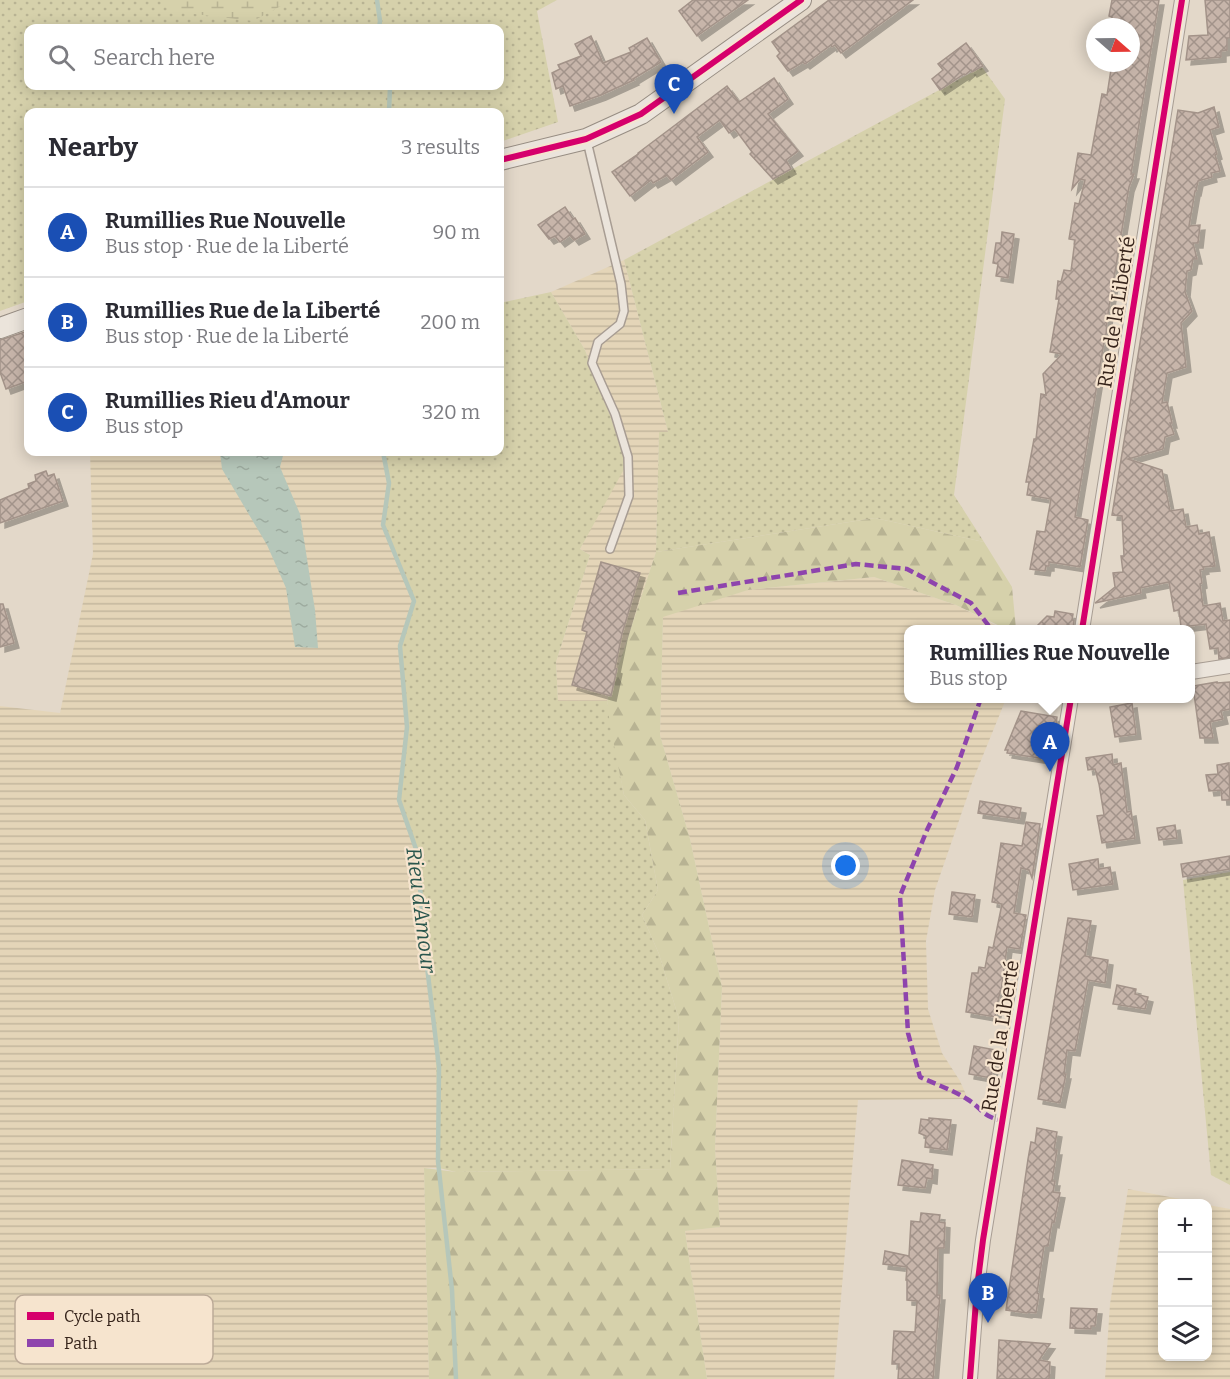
<!DOCTYPE html>
<meta charset="utf-8">
<style>
:root{--surface:#fff;--page:#f7f7f7;--text:#2b2b33;--muted:#7c7c81;--line:#e1e1e2;--accent:#111827}
body{margin:0;font-family:Bitter,serif;background:var(--page);color:var(--text)}
.controls{position:absolute;right:18px;bottom:18px;display:grid;overflow:hidden;border-radius:12px;box-shadow:0 3px 15px #0003}
.controls button{width:54px;height:54px;display:grid;place-items:center;padding:0;border:0;border-bottom:2px solid var(--line);background:var(--surface);color:var(--text);font:30px sans-serif}
.compass{position:absolute;left:1086px;top:18px;width:54px;height:54px;border-radius:50%;background:var(--surface);box-shadow:0 3px 15px #0003;rotate:110deg}
.you{position:absolute;left:846px;top:866px;width:21px;height:21px;margin:-15px;border:4px solid #fff;border-radius:50%;background:#1a73e8;box-shadow:0 0 0 9px #1a73e833}
.badge{display:grid;place-items:center;width:39px;height:39px;border-radius:50%;background:var(--accent);color:#fff;font-size:20px;font-weight:700}
.pin{position:absolute;translate:-50% -50px;filter:drop-shadow(0 2px 3px #0008)}
.pin::after{content:'';position:absolute;top:32px;width:21px;height:18px;background:inherit;clip-path:polygon(0 0,100% 0,50% 100%)}
.popup{position:absolute;left:904px;top:625px;width:291px;height:78px;box-sizing:border-box;display:grid;place-content:center;border-radius:12px;background:var(--surface);filter:drop-shadow(0 2px 4px #0005);font-size:20px;white-space:nowrap;color:var(--muted)}
.popup b{font-size:22px;color:var(--text)}
.popup::after{content:'';position:absolute;left:50%;top:100%;margin-left:-12px;border:12px solid transparent;border-top-color:var(--surface)}
.list{margin:0;padding:0;list-style:none}
h2{display:flex;justify-content:space-between;align-items:center;height:78px;margin:0;padding:0 24px;font-size:26px}
h2 small{font-size:20px;font-weight:400;color:var(--muted)}
.list li{display:grid;grid-template-columns:39px 1fr auto;gap:18px;align-items:center;box-sizing:border-box;height:90px;padding:0 24px;border-top:2px solid var(--line)}
.list b{display:block;font-size:22px;white-space:nowrap}
.list p{margin:0;font-size:20px;white-space:nowrap;color:var(--muted)}
.list em{font-size:20px;font-style:normal;color:var(--muted)}
.icon{flex:none;width:33px;height:33px;fill:none;stroke:currentColor;stroke-width:2;stroke-linecap:round;stroke-linejoin:round}
.map{position:relative;flex:none;width:1230px;height:1379px;overflow:hidden}
.search{position:absolute;background:var(--surface);box-shadow:0 3px 15px #0003;left:24px;top:24px;width:480px;height:66px;display:flex;align-items:center;gap:15px;box-sizing:border-box;padding:0 21px;border-radius:12px;color:var(--muted);font-size:22px}
.panel{position:absolute;background:var(--surface);box-shadow:0 3px 15px #0003;left:24px;top:108px;width:480px;height:348px;border-radius:12px}
.map>svg:first-child{display:block}
.farmland{fill:url(#farmland-rules)}
.grass{fill:url(#grass-dots);fill-rule:evenodd}
.forest{fill:url(#forest-firs)}
.wetland{fill:url(#wetland-marsh)}
.water{fill:url(#water-ripples)}
.lines{fill:none;stroke-linecap:round;stroke-linejoin:round}
.stream{stroke:#b6c7ba;stroke-width:4.5}
.building{fill:url(#building-cross-hatch);stroke:#a39389;stroke-width:1.5;filter:url(#shadow)}
.lane-casing{stroke:#a89d93;stroke-width:10}
.street-casing{stroke:#a89d93;stroke-width:16}
.secondary-casing{stroke:#978d83;stroke-width:22}
.lane{stroke:#ebe4db;stroke-width:7}
.street{stroke:#ebe4db;stroke-width:14}
.secondary{stroke:#ebe4db;stroke-width:20}
.quiet{stroke:#8e44ad;stroke-width:4.5;stroke-dasharray:9 4.5;stroke-linecap:butt}
.cycleway-casing{stroke:#f6e4ce;stroke-width:10}
.cycleway{stroke:#d6006c;stroke-width:6}
.labels{text-anchor:middle;stroke-width:4.5;stroke-linejoin:round;paint-order:stroke}
.street-label{font-size:20px;fill:#36241b;stroke:#f6e4ce}
.water-label{font-size:21px;font-style:italic;fill:#2a564d;stroke:#f6e4ce}
.key{fill:#f6e4ce;stroke:#bcaa98;stroke-width:1.5}
.key-label{font-size:16px;fill:#36241b}
</style>
<div class="map">
<svg width="1230" height="1379" viewBox="0 0 1230 1379">
<defs>
<pattern id="farmland-rules" width="6" height="5" patternUnits="userSpaceOnUse" patternTransform="scale(1.5)"><rect width="6" height="5" fill="#e4d5b8"/><path d="M0 2.5h6" fill="none" stroke="#c4b79e"/></pattern>
<pattern id="grass-dots" width="8" height="8" patternUnits="userSpaceOnUse" patternTransform="scale(1.5)"><rect width="8" height="8" fill="#d6d1ab"/><path d="M2 2h.1M6 6h.1" fill="none" stroke="#b8b393" stroke-width="1.8" stroke-linecap="round"/></pattern>
<pattern id="forest-firs" width="22" height="20" patternUnits="userSpaceOnUse" patternTransform="scale(1.5)"><rect width="22" height="20" fill="#d6d1ab"/><path d="M5 1l3.5 6h-7zM16 11l3.5 6h-7z" fill="#b8b393"/></pattern>
<pattern id="wetland-marsh" width="20" height="14" patternUnits="userSpaceOnUse" patternTransform="scale(1.5)"><rect width="20" height="14" fill="#d6d1ab"/><path d="M1 5h8M5 5V1M11 12h8M15 12V8" fill="none" stroke="#b8b393"/></pattern>
<pattern id="water-ripples" width="26" height="14" patternUnits="userSpaceOnUse" patternTransform="scale(1.5)"><rect width="26" height="14" fill="#b6c7ba"/><path d="M2 4q2-2 4 0t4 0M15 11q2-2 4 0t4 0" fill="none" stroke="#9dab9f"/></pattern>
<pattern id="building-cross-hatch" width="8" height="8" patternUnits="userSpaceOnUse" patternTransform="scale(1.5)"><rect width="8" height="8" fill="#c7b5aa"/><path d="M0 0l8 8M0 8l8-8" fill="none" stroke="#a2938a"/></pattern>
<filter id="shadow"><feDropShadow dx="5" dy="5" stdDeviation="0" flood-color="#0004"/></filter>
</defs>
<rect width="100%" height="100%" fill="#e3d8c9"/>
<g class="farmland">
<path d="M624,260l44,172 -9,1 -3,119 -49,149h-49l-2,-39 34,-107 -10,-6 48,-93 -43,-106 -34,-58z"/>
<path d="M90,452h293l6,31 -6,42 31,76 -14,45 6,75 -7,79 18,52 22,215v101h-15l5,211h-429v-673l60,7 33,-159z"/>
<path d="M874,577l82,28 47,24 -94,1v68l97,1 -33,81 -38,110 -9,51 2,68 14,44 18,28 8,18 -110,1 -24,279h-127l-22,-148 35,-4 -5,-79 7,-161 -32,-148 -30,-104 3,-119 84,-26z"/>
<path d="M1128,1189l73,14 -39,1v152h46v-151l22,4v170h-125l5,-75z"/>
</g>
<g class="grass">
<path d="M0,0h557l-20,11 21,111 -58,20v-30h-472v189l-28,10zM28,28h472v58h-472z"/>
<path d="M982,67l23,32 -51,396 30,47 -109,-24 -219,34 3,-120h9l-44,-172z"/>
<path d="M551,292l34,58 43,112 -48,87 10,6 -34,107 2,39h49l17,94 21,25 13,70 -16,25 17,39 20,65 -9,150 -214,3 -17,-4 -4,-136 -18,-180 -18,-52 7,-79 -6,-75 13,-45 -30,-76 6,-42 -6,-31h117v-149z"/>
<path d="M1230,872v313l-19,-10 -28,-295z"/>
</g>
<path class="forest" d="M875,518l109,24 28,45 4,42h-10l-50,-24 -82,-28 -126,13 -85,27 -3,118 30,104 32,148 -7,161 5,79 -35,4 22,148h-278l-5,-211 32,4 214,-3 9,-150 -20,-65 -17,-39 16,-25 -13,-70 -21,-25 -14,-70 -3,-24 49,-149z"/>
<path class="wetland" d="M159,0h133l-39,21 -83,-10z"/>
<path class="water" d="M220,452h64l-4,15 20,47 15,96 3,38 -23,-1 -9,-59 -19,-43 -45,-76z"/>
<g class="lines">
<g class="stream">
<path d="M377,0l3,21 -1,7"/>
<path d="M389,86l1,1 -1,25"/>
<path d="M383,452l6,31 -6,42 31,76 -14,45 7,81 -8,73 18,52 9,106 13,109 -1,94 14,129 4,89"/>
</g>
</g>
<g class="building">
<path d="M693,0h55l-51,36 -18,-25z"/>
<path d="M829,0h84l-72,53 -6,-8 -3,2 -1,-2 -26,19 -2,-2 -15,9 -11,-15 3,-3 -8,-11z"/>
<path d="M1112,0h47l-28,174h3l-5,13 -22,133 -1,16 -2,6 -29,175 13,3 -8,47 -31,-5v4h-3l-1,5 -15,-2 7,-38 8,1 6,-33 -24,-4 2,-13h-3l6,-32 2,-11h2l5,-45 5,1 -3,-21 19,-20 -12,-2 9,-53h-3l2,-18 3,1 3,-12 7,1 4,-31 -6,-1 6,-36 4,1 6,-24 -5,-1 -8,10 6,-36 13,2 11,-61 5,1 5,-32h19v-36h-20l1,-10 -3,-1z"/>
<path d="M1205,0h25v38h-3v12l-6,1v6l-35,3 3,-24 19,-1z"/>
<path d="M591,36l12,27 28,-11 -2,-4 18,-10 14,24 -28,17 1,1 -33,15 -31,11 -7,-20 -7,3 -4,-16 8,-4 -2,-4 23,-9 -6,-12z"/>
<path d="M966,43l17,23 -11,6 -1,-2 -6,5 -1,-1 -24,16 -8,-11 11,-9 -5,-6z"/>
<path d="M774,78l14,21 -20,15 30,37 -12,9 5,9 -18,10 -23,-25 2,-2 -17,-23 -6,4 -9,-13 -23,17 11,15 -37,28 -4,-5 -14,8 -2,-3 -21,16 -18,-24 26,-18v-1l89,-67 12,16z"/>
<path d="M1214,107l5,20 -9,3 7,24 -2,1 5,16 -9,2 1,4 -14,4 -2,10h-1l-6,35 11,-1 -2,18h-5l4,16h-4l-2,11 -4,1 -2,21 7,19 -11,12 5,44 -19,6 -5,30 5,-1 5,21h-2l4,11 -9,3 -2,12 -35,10 34,11 8,41 13,-2 3,18 11,-2 2,9 10,-2 6,34 -12,1 1,2 -4,1 2,13 -2,1 3,22 17,-3 3,18 7,-1v37l-11,2 -1,-11 -8,1 -4,-25 -25,3 -2,-17 -5,1 -5,-29 -29,6 1,5 -46,10 20,-16 -2,-14 10,-1 -2,-16h3l-2,-40 -10,-1 66,-405 20,3z"/>
<path d="M565,207l8,12 2,-1 10,16 -11,6 -4,-5 -10,7 -5,-6 -6,3 -11,-14z"/>
<path d="M1002,232l12,2 -6,44 -12,-2 2,-12 -5,-1 3,-20h5z"/>
<path d="M28,331v50l-22,8 -6,-17v-32z"/>
<path d="M46,471l2,5 6,-2 9,27 -63,22v-23l29,-12 -1,-4 8,-3 -1,-6z"/>
<path d="M601,562l39,11 -18,61 -7,34 2,1 -6,27 -39,-11 15,-53 -5,-2 1,-5z"/>
<path d="M0,604h3l11,39 -14,4z"/>
<path d="M1055,611l18,3 -1,6h2l-1,10h-40l14,-14 7,1z"/>
<path d="M1217,682v1l13,-1v27l-9,2 2,8 -13,3 3,16h-13l-7,-52z"/>
<path d="M1132,703l4,31 -21,3 -5,-30z"/>
<path d="M1021,711l36,6 -6,43 -44,-7 1,-3h-3z"/>
<path d="M1112,754l1,11 8,-2 6,49 4,-1 4,27 -33,5 -5,-27 7,-1 -5,-31 -4,-15 -7,1 -2,-12z"/>
<path d="M1229,763l1,37h-8l-1,-10 -12,1 -3,-16 12,-1 -1,-9z"/>
<path d="M980,801l41,7 -2,11 -41,-6z"/>
<path d="M1026,822l14,2 -8,54 -3,-8 -8,-2 -7,45 12,2 -6,34 -13,-2 -6,44h-1l-5,26 -29,-5 6,-39h6l1,-6 6,1 4,-21 4,1 9,-44 -10,-2 9,-59 21,3z"/>
<path d="M1175,825l2,13 -18,2 -2,-12z"/>
<path d="M1230,856v13l-47,8 -2,-13z"/>
<path d="M1098,859l1,10 11,-2 3,17 -40,6 -4,-26z"/>
<path d="M952,892l23,3 -3,22 -23,-3z"/>
<path d="M1068,918l23,3 -6,35 23,4 -3,23 -17,-3 -13,71 -8,-1 -3,24h2l-6,29 -22,-4z"/>
<path d="M1117,985l19,4 -1,5 13,3 -3,12 -32,-5z"/>
<path d="M974,1046l22,4 -5,28 -22,-4z"/>
<path d="M929,1118l22,2 -4,30 -22,-3 1,-11 -7,-3 2,-14 8,1z"/>
<path d="M1037,1128l20,4 -3,18h3l-5,31h3l-2,11 7,1 -6,30 -2,-1 -4,24h-4l-7,47 2,1 -3,19 -8,-1 -1,1 -21,-3 22,-151 3,-17 4,1z"/>
<path d="M902,1160l31,5 -1,14 -5,-1 -2,10 -27,-3z"/>
<path d="M921,1213l19,2 -1,7 6,1 -1,25h-6l-1,47h3l-7,84h-35l1,-15h-7l2,-33 21,1 2,-31 -10,-1v-20h-1l1,-13 -24,-3 2,-13 24,5 2,-35 9,1z"/>
<path d="M1071,1308l26,1 -2,17h-4v3l-21,-1z"/>
<path d="M999,1340l51,4 -11,16 11,2 -1,17h-52z"/>
</g>
<g class="lines">
<defs>
<path id="lane" d="M587,141l34,143 3,27 -4,13 -22,18 -6,21 23,51 13,43 1,39 -19,53"/>
<g id="street">
<path d="M1082,630l100,-630"/>
<path d="M1191,672l39,-6"/>
<path d="M970,1379l7,-91 6,-48 88,-542"/>
</g>
<g id="secondary">
<path d="M500,160l86,-21 55,-25 160,-114"/>
<path d="M0,328l28,-10"/>
</g>
</defs>
<use href="#lane" class="lane-casing"/>
<use href="#street" class="street-casing"/>
<use href="#secondary" class="secondary-casing"/>
<use href="#lane" class="lane"/>
<use href="#street" class="street"/>
<use href="#secondary" class="secondary"/>
<g class="quiet">
<path d="M678,593l178,-29 51,5 64,34 21,27"/>
<path d="M981,698l-24,69 -30,63 -27,66 8,137 12,44c15,7 33,13 47,22 16,10 14,17 36,22"/>
</g>
<defs>
<g id="cycleway">
<path d="M500,160l86,-21 55,-25 160,-114"/>
<path d="M1082,630l100,-630"/>
<path d="M970,1379l7,-91 6,-48 88,-542"/>
</g>
</defs>
<use href="#cycleway" class="cycleway-casing"/>
<use href="#cycleway" class="cycleway"/>
</g>
<g class="labels">
<g class="street-label">
<text transform="translate(1116 312) rotate(-81)" y="7">Rue de la Liberté</text>
<text transform="translate(1000 1036) rotate(-81)" y="7">Rue de la Liberté</text>
</g>
<g class="water-label">
<text transform="translate(421 910) rotate(83)" y="7">Rieu d'Amour</text>
</g>
</g>
<rect x="15" y="1295" width="198" height="69" rx="9" class="key"/>
<rect x="27" y="1312" width="27" height="8" fill="#d6006c"/>
<rect x="27" y="1339" width="27" height="8" fill="#8e44ad"/>
<g class="key-label">
<text x="64" y="1322">Cycle path</text>
<text x="64" y="1349">Path</text>
</g>
</svg>
<div class="controls">
<button>+</button>
<button>−</button>
<button><svg class="icon" aria-label="layers" viewBox="0 0 24 24"><path d="M12 4l9 5-9 5-9-5zM3 14l9 5 9-5"/></svg></button>
</div>
<svg class="compass" viewBox="-18 -18 36 36"><path d="M0-13l5 13h-10z" fill="#e53935"/><path d="M0 13l5-13h-10z" fill="#7c7c81"/></svg>
<div class="you"></div>
<div class="pin badge" style="left:1050px;top:772px;background:#1a4fb4">A</div>
<div class="popup"><b>Rumillies Rue Nouvelle</b>Bus stop</div>
<div class="pin badge" style="left:988px;top:1323px;background:#1a4fb4">B</div>
<div class="pin badge" style="left:674px;top:114px;background:#1a4fb4">C</div>
<div class="search"><svg class="icon" aria-label="search" viewBox="0 0 24 24"><circle cx="10" cy="10" r="6"/><path d="M15 15l6 6"/></svg>Search here</div>
<section class="panel">
<h2>Nearby<small>3 results</small></h2>
<ul class="list">
<li><span class="badge" style="background:#1a4fb4">A</span><div><b>Rumillies Rue Nouvelle</b><p>Bus stop · Rue de la Liberté</p></div><em>90 m</em></li>
<li><span class="badge" style="background:#1a4fb4">B</span><div><b>Rumillies Rue de la Liberté</b><p>Bus stop · Rue de la Liberté</p></div><em>200 m</em></li>
<li><span class="badge" style="background:#1a4fb4">C</span><div><b>Rumillies Rieu d'Amour</b><p>Bus stop</p></div><em>320 m</em></li>
</ul>
</section>
</div>
